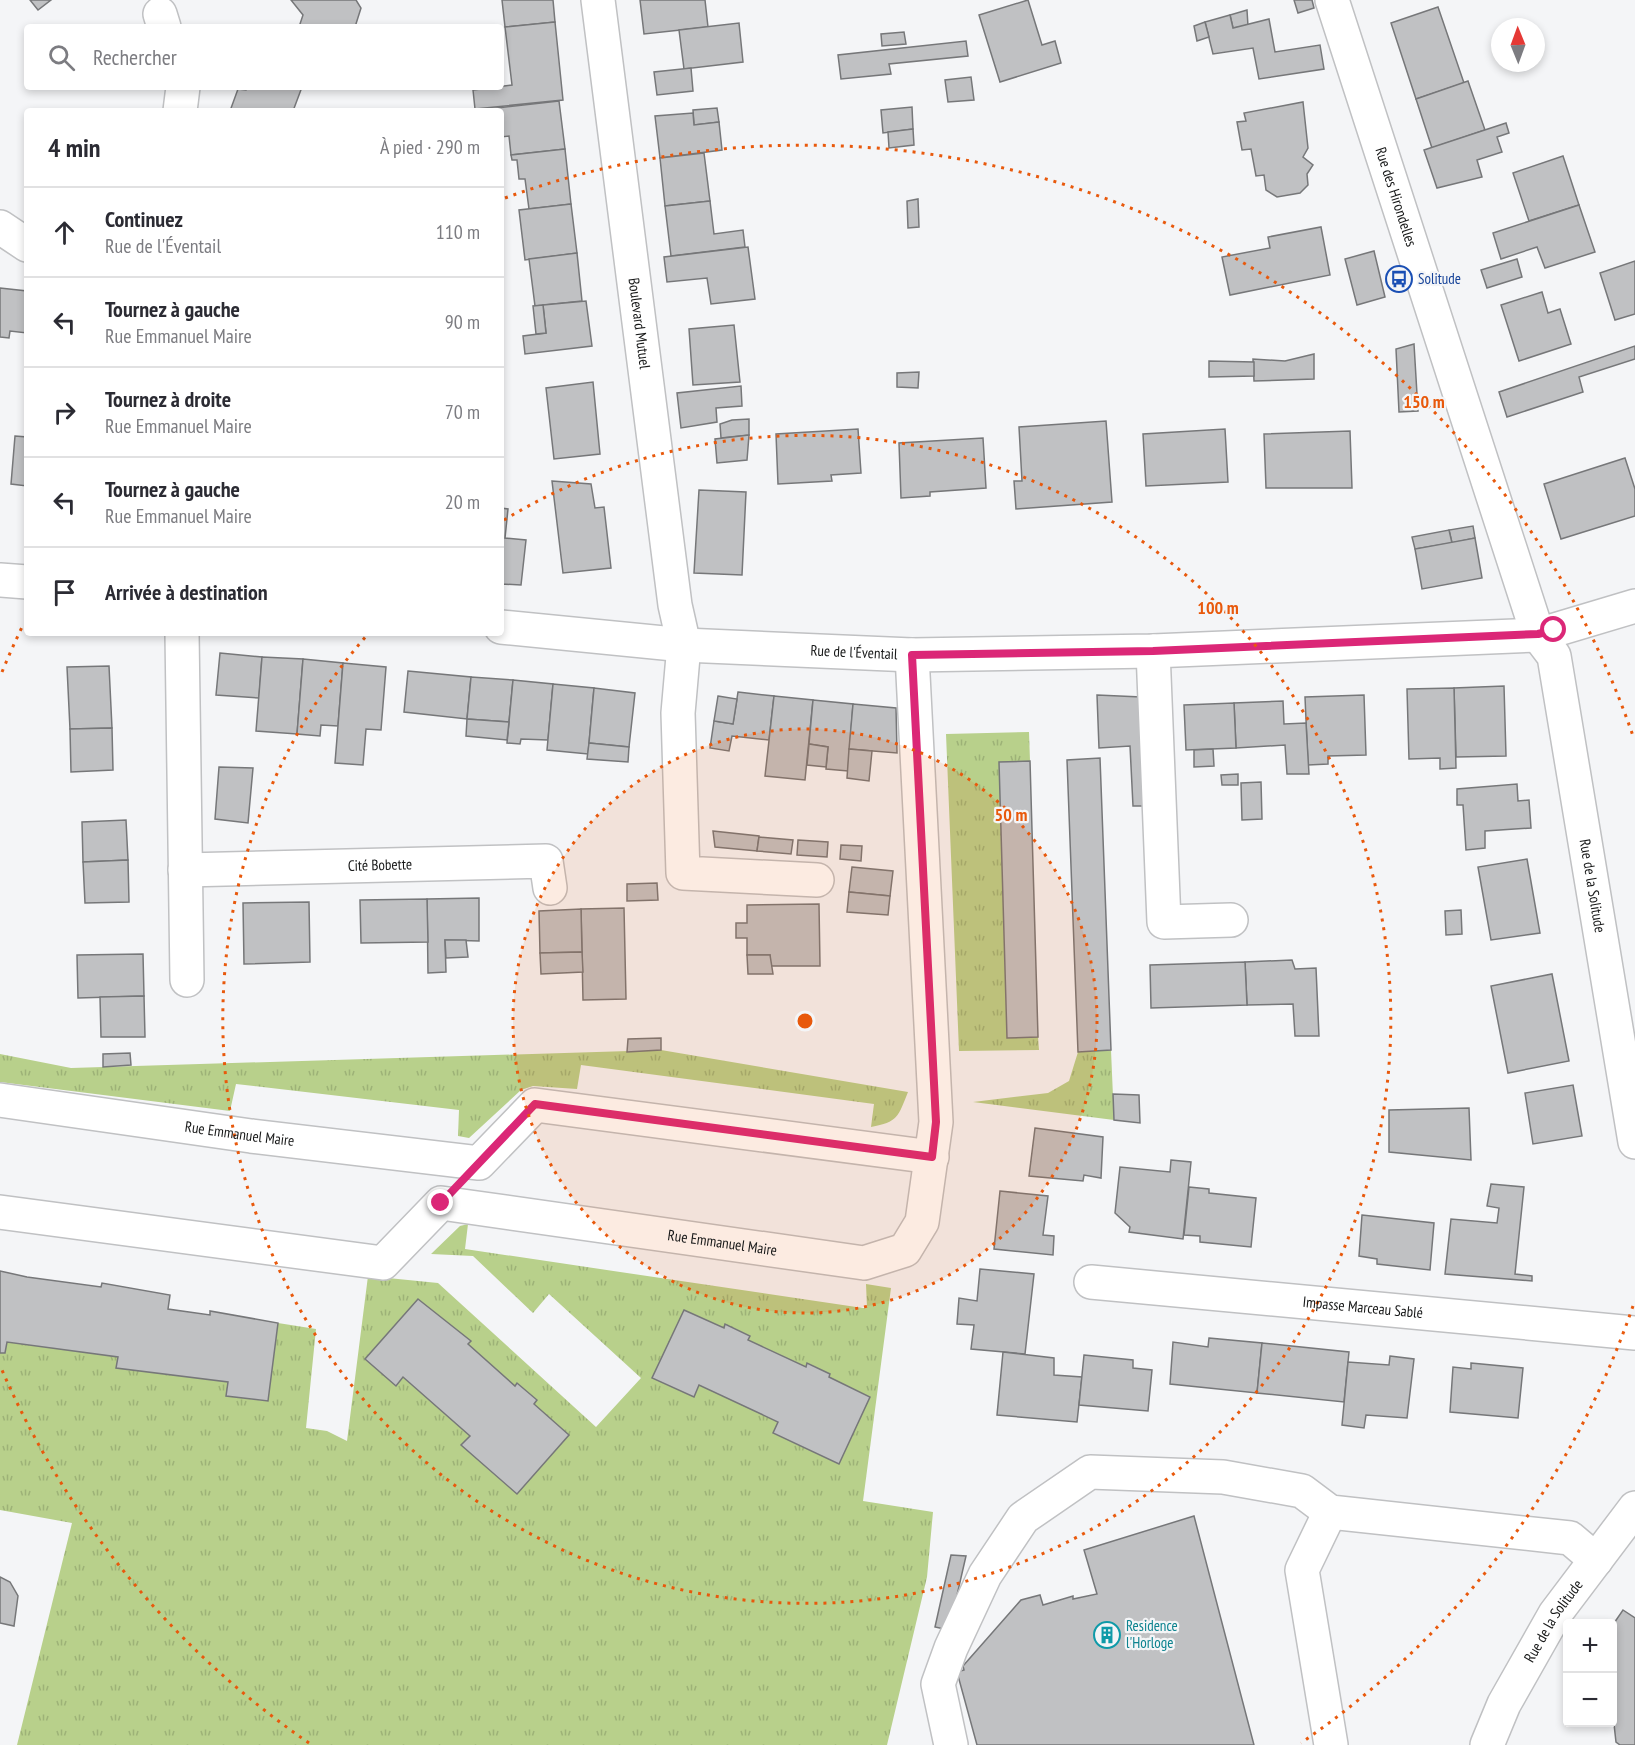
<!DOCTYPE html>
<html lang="fr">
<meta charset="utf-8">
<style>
:root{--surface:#fff;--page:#f2f2f3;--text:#2b2b33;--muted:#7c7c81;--line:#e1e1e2}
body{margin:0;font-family:"PT Sans Narrow",sans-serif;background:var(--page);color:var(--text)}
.controls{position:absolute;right:18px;bottom:18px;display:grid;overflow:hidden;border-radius:6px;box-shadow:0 3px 9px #0003}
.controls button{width:54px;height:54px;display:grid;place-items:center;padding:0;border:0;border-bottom:2px solid var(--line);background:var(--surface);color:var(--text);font:30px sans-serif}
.compass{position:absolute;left:1491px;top:18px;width:54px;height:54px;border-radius:50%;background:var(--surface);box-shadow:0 3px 9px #0003;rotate:359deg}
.stop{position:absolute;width:18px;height:18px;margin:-14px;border:4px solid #db2777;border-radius:50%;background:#fff}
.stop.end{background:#db2777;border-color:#fff;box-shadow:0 2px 6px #0008}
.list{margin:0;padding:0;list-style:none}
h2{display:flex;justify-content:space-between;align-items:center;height:78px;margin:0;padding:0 24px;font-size:26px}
h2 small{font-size:20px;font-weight:400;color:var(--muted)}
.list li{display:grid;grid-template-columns:39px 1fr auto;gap:18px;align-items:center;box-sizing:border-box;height:90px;padding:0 24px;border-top:2px solid var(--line)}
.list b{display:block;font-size:22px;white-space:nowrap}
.list p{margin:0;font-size:20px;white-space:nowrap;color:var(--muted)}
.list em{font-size:20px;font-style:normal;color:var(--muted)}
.icon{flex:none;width:33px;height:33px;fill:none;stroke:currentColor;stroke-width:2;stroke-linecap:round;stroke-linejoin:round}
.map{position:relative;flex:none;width:1635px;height:1745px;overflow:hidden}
.search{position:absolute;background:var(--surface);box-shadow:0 3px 9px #0003;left:24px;top:24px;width:480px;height:66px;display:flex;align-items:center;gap:15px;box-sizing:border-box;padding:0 21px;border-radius:6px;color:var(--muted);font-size:22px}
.panel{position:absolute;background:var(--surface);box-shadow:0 3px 9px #0003;left:24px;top:108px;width:480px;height:528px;border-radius:6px}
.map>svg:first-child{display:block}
.grass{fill:url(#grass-tufts)}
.building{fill:#c0c1c3;stroke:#767779;stroke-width:1.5}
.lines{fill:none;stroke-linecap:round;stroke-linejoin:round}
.minor-casing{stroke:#c0c1c3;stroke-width:36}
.minor{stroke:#fff;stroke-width:33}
.route{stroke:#db2777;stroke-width:8}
.ring{fill:none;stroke:#e8590c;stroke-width:3;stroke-dasharray:3 6}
.labels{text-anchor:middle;stroke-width:4.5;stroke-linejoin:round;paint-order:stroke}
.street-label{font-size:15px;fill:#171818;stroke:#f4f5f7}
.transit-label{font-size:15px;fill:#164399;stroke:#f4f5f7;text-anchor:start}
.culture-label{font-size:15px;fill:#0d838f;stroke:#f4f5f7;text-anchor:start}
.centre{fill:#e8590c;stroke:#f4f5f7;stroke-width:3}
.ring-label{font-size:18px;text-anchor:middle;font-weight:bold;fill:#e8590c;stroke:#f4f5f7;stroke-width:4.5;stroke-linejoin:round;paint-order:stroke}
</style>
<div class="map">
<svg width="1635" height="1745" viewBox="0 0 1635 1745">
<defs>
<pattern id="grass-tufts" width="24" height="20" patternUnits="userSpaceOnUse" patternTransform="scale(1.5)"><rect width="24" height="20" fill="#b8d08b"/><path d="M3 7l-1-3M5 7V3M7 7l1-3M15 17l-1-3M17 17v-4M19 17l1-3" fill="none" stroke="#9db277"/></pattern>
</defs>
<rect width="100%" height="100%" fill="#f4f5f7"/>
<g class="grass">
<path d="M1029,732l1,29 -31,2 8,274h31l1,13 -80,1 -13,-317z"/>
<path d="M661,1050l247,42c-10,25 -10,30 -37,35l3,-23 -293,-39 -4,24 -44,-3 -12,4 -52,48 -11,-2 1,-26 -223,-26 -6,27 -230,-29v-28l71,14z"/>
<path d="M1111,1050l3,70 -141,-18 75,-9 21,-12 9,-29z"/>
<path d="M468,1224l-3,25 398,59h4l-1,-24 25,4 -28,213 70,11 -6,65 -40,168h-870l55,-222 -72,-13v-157h5l2,-11 111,15 -1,11 111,14 -2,14 41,5 11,-78 38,6 -10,99 21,3 20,10 21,-165 70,7 158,144 45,-49 -92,-84 -16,19 -60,-57 -42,-2 29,-28z"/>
</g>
<g class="building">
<path d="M30,0h21l-13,10z"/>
<path d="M291,0h65l5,8 -6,19h-56l4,-12z"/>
<path d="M502,0h51l2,22 -50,5z"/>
<path d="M640,0h65l3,27 -64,7z"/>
<path d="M1028,0l14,45 13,-4 6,22 -61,19 -21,-67z"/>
<path d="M1294,0h18l2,8 -16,5z"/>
<path d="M1438,7l26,76 -48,16 -25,-76z"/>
<path d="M1247,10l1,16 -15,2 -3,-13z"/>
<path d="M1230,15l3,13 36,-9 6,33 45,-7 4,24 -65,10 -6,-31 -40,6 -8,-32z"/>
<path d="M555,22l8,78 -88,9 -2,-19 39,-5 -7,-58z"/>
<path d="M1205,22l4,15 -12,4 -3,-15z"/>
<path d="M739,23l4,39 -59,7 -5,-39z"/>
<path d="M904,32l2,12 -24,2 -1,-12z"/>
<path d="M966,41l2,15 -79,8 2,10 -50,5 -3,-24z"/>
<path d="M691,68l2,23 -36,4 -3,-23z"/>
<path d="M971,77l3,23 -26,2 -3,-22z"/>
<path d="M1468,81l17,49 -53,18 -16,-49z"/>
<path d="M247,87h55l-9,24h-63l8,-22 8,1z"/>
<path d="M559,101l6,48 -54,6 -2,-19 -8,1v-26h-31z"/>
<path d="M1303,102l5,46 -5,9 10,8 -6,9 1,11 -8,8 -23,4 -11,-7 -2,-15 -8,1 -5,-27 -9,1 -5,-28 9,-1 -2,-8z"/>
<path d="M912,107l1,22 -30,4 -2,-23z"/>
<path d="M717,108l2,14 -25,3 -1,-15z"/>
<path d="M693,113l1,12 25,-3 3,28 -62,8 -5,-42z"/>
<path d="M1506,123l3,10 -12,4 5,15 -25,8 5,17 -45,11 -13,-38z"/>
<path d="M913,129l1,16 -25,3 -1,-16z"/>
<path d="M565,149l6,55 -42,5 -4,-30h-6l-2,-19h-5l-1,-5z"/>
<path d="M704,153l6,48 -45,5 -5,-48z"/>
<path d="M1563,156l16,49 -50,16 -16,-48z"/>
<path d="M918,199l1,28 -11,1 -1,-27z"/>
<path d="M710,201l4,33 29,-4 2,17 -74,9 -6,-50z"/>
<path d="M571,204l6,49 -52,7 -6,-50z"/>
<path d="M1579,205l16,47 -50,16 -8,-21 -36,12 -8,-26z"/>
<path d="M1321,227l9,48 -100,20 -8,-38 48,-9 -2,-11z"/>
<path d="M748,247l7,52 -44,5 -4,-26 -40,4 -3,-25z"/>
<path d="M1374,251l11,46 -28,8 -12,-46z"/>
<path d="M577,253l5,48 -47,5 -6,-47z"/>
<path d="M1517,259l5,18 -35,11 -6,-18z"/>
<path d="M1635,261v53l-20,6 -15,-47z"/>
<path d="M0,288l27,3v42l-17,-2 -1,7 -9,-1z"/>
<path d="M1542,292l6,21 12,-4 11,35 -52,17 -18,-56z"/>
<path d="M586,301l6,45 -67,8 -2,-18 23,-3 -3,-28z"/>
<path d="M543,305l3,28 -10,1 -3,-28z"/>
<path d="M734,325l6,57 -47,3 -4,-56z"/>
<path d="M1414,344l4,67 -19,1 -3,-63z"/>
<path d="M1635,346v13l-56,18 4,15 -76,25 -8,-25z"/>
<path d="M1314,354v25l-60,2 -1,-22 32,2z"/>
<path d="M1209,361l45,1v14l-45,1z"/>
<path d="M919,372l-1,16 -21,-1v-14z"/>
<path d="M593,382l7,72 -46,5 -8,-71z"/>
<path d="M741,386l1,20 -26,2 1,14 -36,6 -4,-35z"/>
<path d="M749,419v16l-28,3 -1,-14 12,-4z"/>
<path d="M1106,421l6,81 -96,7 -2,-28h8l-3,-54z"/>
<path d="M858,429l3,44 -30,2 1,6 -54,3 -2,-50z"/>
<path d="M1225,429l3,53 -82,4 -3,-52z"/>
<path d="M1350,431l2,57h-86l-2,-54z"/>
<path d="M749,435l-2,25 -30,3 -2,-24z"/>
<path d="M15,436l12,1v49l-16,-2z"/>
<path d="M983,438l3,50 -56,4v4l-29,2 -2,-55z"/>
<path d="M1625,458l10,31v27l-74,23 -17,-55z"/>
<path d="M552,481l39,3 4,24 9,-1 7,61 -48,5z"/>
<path d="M699,490l47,2 -4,83 -48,-2z"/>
<path d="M501,508l7,1 -3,29 21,2 -5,45 -20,-1z"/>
<path d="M1473,526l2,12 -23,5 -3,-13z"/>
<path d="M1449,530l3,13 -37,6 -3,-12z"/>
<path d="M1475,538l7,40 -60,11 -7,-40z"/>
<path d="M220,653l42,4 -3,41 -43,-3z"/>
<path d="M262,657l41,2 -6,75 -41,-3z"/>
<path d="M303,659l40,4 -5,63 -17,-1 -1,11 -23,-2z"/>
<path d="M343,663l43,4 -5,63 -15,-1 -3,36 -28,-2z"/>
<path d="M109,666l3,62 -42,1 -3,-62z"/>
<path d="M408,671l63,6 -4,42 -63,-7z"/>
<path d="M471,677l42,3 -4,42 -42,-3z"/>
<path d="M513,680l40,4 -5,56 -27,-1 -1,5 -13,-1z"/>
<path d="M553,684l41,4 -6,66 -41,-4z"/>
<path d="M1504,686l2,70 -50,1 -2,-69z"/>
<path d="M594,688l41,5 -6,54 -40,-4z"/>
<path d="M1454,688l2,80 -16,1v-11l-31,1 -2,-70z"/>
<path d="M738,692l36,4 -5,44 -37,-4 -3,15 -19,-3 4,-27 19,3z"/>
<path d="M1097,695l44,2 4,109h-12l-3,-60 -31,2z"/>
<path d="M1364,695l2,60 -38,1v8l-20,1 -3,-68z"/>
<path d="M718,696l19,3 -4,25 -19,-3z"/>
<path d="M774,696l39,4 -8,80 -40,-4z"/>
<path d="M813,700l40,4 -5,67 -22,-2 2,-22 -19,-3z"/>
<path d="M1283,701l1,23 22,-1 3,51h-22l-2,-29 -49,3 -2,-45z"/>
<path d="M1234,703l2,45 -50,2 -2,-45z"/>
<path d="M853,704l43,4 1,45 -48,-4z"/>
<path d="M467,719l42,3 -2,18 -41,-4z"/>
<path d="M112,728l1,42 -42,2 -1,-43z"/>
<path d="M589,743l40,4 -1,15 -41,-3z"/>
<path d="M809,744l19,3 -2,20 -19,-2z"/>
<path d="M849,749l23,2 -3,30 -22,-3z"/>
<path d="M1213,749l1,17 -20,1v-17z"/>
<path d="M1100,758l11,292 -33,2 -11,-292z"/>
<path d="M1030,761l8,276 -31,1 -8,-276z"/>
<path d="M219,767l34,1 -5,55 -33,-4z"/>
<path d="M1238,774v11h-16l-1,-10z"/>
<path d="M1261,782l1,37 -20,1 -1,-37z"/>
<path d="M1517,784l1,17 11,-1 2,28 -46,3v17l-19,2 -3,-45h-6v-16z"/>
<path d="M126,820l2,40 -45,2 -1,-40z"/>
<path d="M713,831l46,5 -2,15 -42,-4z"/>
<path d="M759,837l34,3 -2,14 -34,-3z"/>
<path d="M798,840l30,2 -1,15 -30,-2z"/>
<path d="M841,845l21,1 -1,15 -21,-2z"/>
<path d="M1527,859l13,74 -49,7 -13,-73z"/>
<path d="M128,860l1,42 -44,1 -2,-41z"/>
<path d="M852,867l41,4 -3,25 -41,-4z"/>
<path d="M657,883l1,17 -31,1v-17z"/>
<path d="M849,892l41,4 -2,19 -41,-3z"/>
<path d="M479,898v43l-34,-1 1,32 -18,1 -1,-74z"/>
<path d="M427,899l1,43 -67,1 -1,-43z"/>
<path d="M309,902l1,60 -66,2 -1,-61z"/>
<path d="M819,904l1,62h-50v-11h-23v-17h-11v-15h11v-18z"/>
<path d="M624,908l2,91 -43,1 -2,-91z"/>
<path d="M581,909l1,43 -42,1 -1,-42z"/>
<path d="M1461,910l1,24 -16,1 -1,-24z"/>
<path d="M445,940h21l2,17 -22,1z"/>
<path d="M582,952l1,20 -42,2 -1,-21z"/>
<path d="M143,954l1,42 -66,2 -1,-43z"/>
<path d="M747,955h23l3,19h-25z"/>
<path d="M1292,960l3,9 21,-1 3,68h-24l-2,-32 -46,1 -2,-43z"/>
<path d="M1245,962l2,43 -96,3 -1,-43z"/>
<path d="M1552,974l17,87 -61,12 -17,-87z"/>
<path d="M144,996l1,41h-44l-1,-40z"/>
<path d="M661,1038v12l-34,2 1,-13z"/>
<path d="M130,1053l1,12 -28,2v-13z"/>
<path d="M1573,1085l9,51 -49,8 -8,-51z"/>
<path d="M1113,1094l26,1 1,28 -26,-3z"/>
<path d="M1469,1108l2,52 -82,-8v-42z"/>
<path d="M1035,1128l68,9 -2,41 -17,-3 -1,6 -54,-5z"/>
<path d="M1171,1160l20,2 -8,77 -54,-7 1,-5 -15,-14 5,-46 50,5z"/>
<path d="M1491,1184l33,3 -9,87 17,2v5l-87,-7 6,-55 46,4 2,-15 -12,-2z"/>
<path d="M1189,1187l20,2v4l47,5 -5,49 -51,-5v-6l-16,-1z"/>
<path d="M1000,1191l48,5 -5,39 11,1 -1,19 -59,-6z"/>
<path d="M1362,1215l72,8 -4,47 -53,-6v-5l-18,-3z"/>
<path d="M980,1269l54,5 -9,80 -54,-5 3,-24 -17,-1 2,-26 18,3z"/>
<path d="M0,1271l27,6 74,10 1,-4 68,12 -2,14 42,6v-4l68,12 -10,78 -42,-5 2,-14 -112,-14 2,-11 -111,-15 -2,11h-5z"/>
<path d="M418,1299l53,42 -3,3 47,42 2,-3 20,17 -3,4 35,31 -52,59 -56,-49 9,-9 -67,-59 -7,9 -31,-27z"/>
<path d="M684,1310l40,18 1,-4 25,12 -2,4 58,27 1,-4 23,11 -1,3 41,20 -31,67 -66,-31 5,-11 -79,-37 -5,12 -42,-19z"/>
<path d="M1209,1338l53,5 -5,50 -87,-9 3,-42 35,5z"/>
<path d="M1262,1343l87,9 -5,50 -87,-9z"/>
<path d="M1003,1352l51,6v17l28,2 -5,45 -80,-7z"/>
<path d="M1084,1355l49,5v8l19,2 -4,41 -69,-6z"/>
<path d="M1390,1356l24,3 -7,59 -41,-3 -2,13 -22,-3 6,-63 41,3z"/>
<path d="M1471,1363l52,5 -5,50 -68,-6 3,-45 18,2z"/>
<path d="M1194,1516l60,229h-277l-20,-73 7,-2 -1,-4 58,-66 19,-5 3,10 30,-9v3l24,-5 -13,-44z"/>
<path d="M951,1555l15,1 -17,74 -14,-3z"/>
<path d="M0,1577l10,5 8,14 -4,30 -14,-3z"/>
<path d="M1623,1610l12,8v127h-15l-4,-3 -4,-36v-80z"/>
</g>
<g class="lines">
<defs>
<g id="minor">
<path id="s1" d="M598,0l77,605 9,40 -6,68 5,160 134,7"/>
<path id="s2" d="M1332,0l206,635 16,21 81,486"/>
<path d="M160,14l4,13"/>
<path d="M180,111l3,-24"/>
<path d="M0,227l27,18"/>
<path d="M0,580l27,2"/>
<path id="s3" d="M501,627l183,18 228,10 241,-4 385,-16 97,-29"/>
<path d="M182,633l5,347"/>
<path d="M1153,651l11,271 67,-2"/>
<path id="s4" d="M185,870l361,-9 4,27"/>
<path id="s5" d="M0,1100l251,36 228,27 56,-58 397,52"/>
<path id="s6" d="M0,1212l383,51 58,-60 423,60 41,-13 17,-28 14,-100 -24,-467"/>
<path id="s7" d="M1091,1282l544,51"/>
<path d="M1330,1512l-28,58 29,175"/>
<path d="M951,1745l-13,-61 13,-36 34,-73 38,-57 67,-46 133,5 79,14 28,21 240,26 26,22"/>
<path id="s8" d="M1487,1745l17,-41 51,-90 80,-106"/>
</g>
</defs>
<use href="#minor" class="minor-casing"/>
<use href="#minor" class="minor"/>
</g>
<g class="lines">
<path class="route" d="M441,1203l94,-99 397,53 4,-35 -24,-467 241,-4 385,-17 16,-4"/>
</g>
<circle cx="805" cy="1021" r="292" fill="#e8590c" fill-opacity=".12"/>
<g class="ring">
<circle cx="805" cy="1021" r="292"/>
<path d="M504 520A584 584 0 1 1 368 634"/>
<path d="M1633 1306A876 876 0 0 1 1301 1743M309 1743A876 876 0 0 1 2 1370M2 672A876 876 0 0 1 24 623M505 198A876 876 0 0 1 1633 736"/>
</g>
<defs>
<symbol id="bus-ring" viewBox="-11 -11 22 22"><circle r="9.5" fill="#f4f5f7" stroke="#1a4fb4" stroke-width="1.5"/><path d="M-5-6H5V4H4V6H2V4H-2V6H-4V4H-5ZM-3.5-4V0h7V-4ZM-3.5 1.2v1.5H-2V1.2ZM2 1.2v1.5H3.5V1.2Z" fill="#1a4fb4"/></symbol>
<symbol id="building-ring" viewBox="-11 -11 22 22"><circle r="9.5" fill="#f4f5f7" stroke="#0f9aa8" stroke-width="1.5"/><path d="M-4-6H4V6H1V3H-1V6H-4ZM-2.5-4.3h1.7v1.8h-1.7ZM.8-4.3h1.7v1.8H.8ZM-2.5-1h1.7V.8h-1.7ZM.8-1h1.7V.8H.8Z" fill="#0f9aa8"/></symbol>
</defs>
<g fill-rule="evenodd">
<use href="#bus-ring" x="1384" y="264" width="30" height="30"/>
<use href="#building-ring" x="1092" y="1620" width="30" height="30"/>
</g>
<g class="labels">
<g class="street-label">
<text dy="5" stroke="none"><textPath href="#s2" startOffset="207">Rue des Hirondelles</textPath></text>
<text dy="5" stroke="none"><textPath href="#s1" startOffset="326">Boulevard Mutuel</textPath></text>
<text dy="5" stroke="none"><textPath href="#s3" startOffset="354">Rue de l'Éventail</textPath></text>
<text dy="5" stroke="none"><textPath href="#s4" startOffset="195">Cité Bobette</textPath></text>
<text dy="5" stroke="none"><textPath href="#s2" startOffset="927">Rue de la Solitude</textPath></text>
<text dy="5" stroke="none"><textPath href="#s5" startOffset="242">Rue Emmanuel Maire</textPath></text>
<text dy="5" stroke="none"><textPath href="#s6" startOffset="754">Rue Emmanuel Maire</textPath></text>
<text dy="5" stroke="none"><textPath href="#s7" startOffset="273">Impasse Marceau Sablé</textPath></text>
<text dy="5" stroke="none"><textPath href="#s8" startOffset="141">Rue de la Solitude</textPath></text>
</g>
<g class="transit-label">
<text x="1418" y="284">Solitude</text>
</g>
<g class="culture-label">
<text x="1126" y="1631">Residence<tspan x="1126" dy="17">l'Horloge</tspan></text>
</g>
</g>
<circle cx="805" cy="1021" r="9" class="centre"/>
<g class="ring-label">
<text x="1424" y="408">150 m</text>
<text x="1218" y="614">100 m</text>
<text x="1011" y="821">50 m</text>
</g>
</svg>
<div class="controls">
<button>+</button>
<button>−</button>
</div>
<svg class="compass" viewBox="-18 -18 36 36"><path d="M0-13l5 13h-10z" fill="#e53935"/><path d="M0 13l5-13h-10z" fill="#7c7c81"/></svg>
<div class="stop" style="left:1554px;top:630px"></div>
<div class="stop end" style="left:441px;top:1203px"></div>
<div class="search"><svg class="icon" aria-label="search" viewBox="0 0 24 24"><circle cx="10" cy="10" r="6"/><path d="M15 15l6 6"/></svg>Rechercher</div>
<section class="panel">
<h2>4 min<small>À pied · 290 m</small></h2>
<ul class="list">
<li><svg class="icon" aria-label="ahead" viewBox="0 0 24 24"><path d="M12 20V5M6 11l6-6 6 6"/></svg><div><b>Continuez</b><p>Rue de l'Éventail</p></div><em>110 m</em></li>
<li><svg class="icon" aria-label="left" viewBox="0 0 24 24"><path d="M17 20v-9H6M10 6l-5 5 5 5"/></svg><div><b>Tournez à gauche</b><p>Rue Emmanuel Maire</p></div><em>90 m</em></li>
<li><svg class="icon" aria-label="right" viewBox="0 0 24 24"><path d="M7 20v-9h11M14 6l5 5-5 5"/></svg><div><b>Tournez à droite</b><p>Rue Emmanuel Maire</p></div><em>70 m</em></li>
<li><svg class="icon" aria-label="left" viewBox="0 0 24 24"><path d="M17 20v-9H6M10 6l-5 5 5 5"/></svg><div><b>Tournez à gauche</b><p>Rue Emmanuel Maire</p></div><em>20 m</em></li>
<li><svg class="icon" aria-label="arrive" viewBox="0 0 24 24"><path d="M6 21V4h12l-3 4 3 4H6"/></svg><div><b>Arrivée à destination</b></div></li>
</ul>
</section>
</div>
